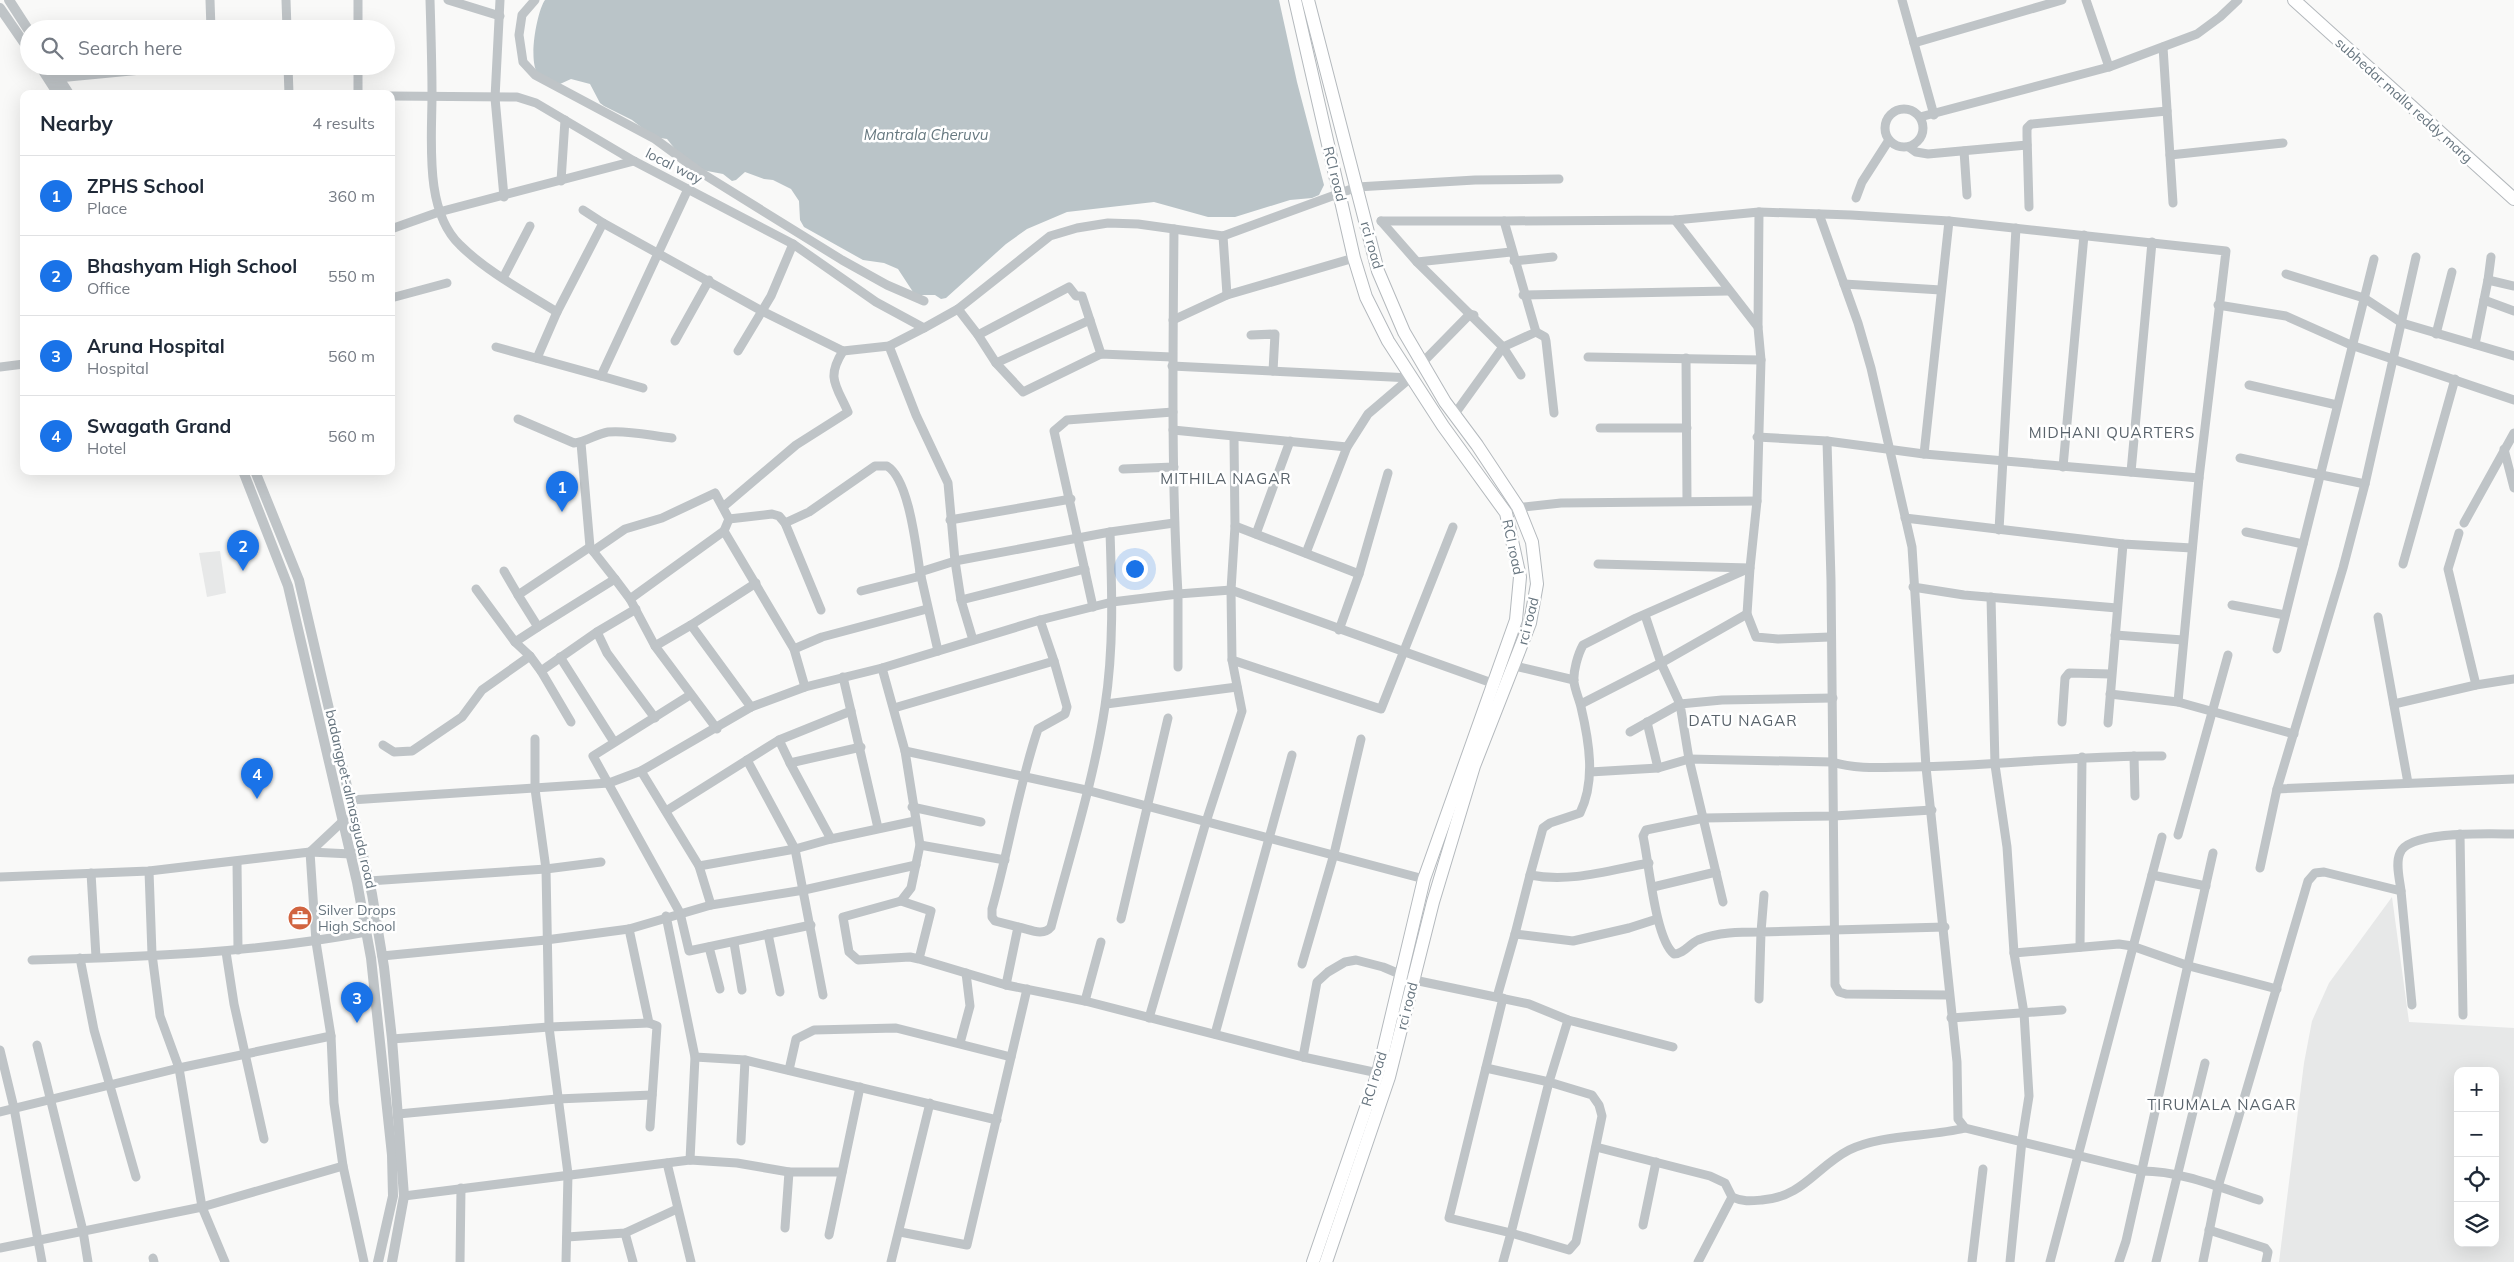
<!DOCTYPE html>
<meta charset="utf-8">
<style>
:root{--surface:#fff;--page:#f2f2f3;--text:#1f2937;--muted:#747a83;--line:#e0e1e3;--accent:#1a73e8}
body{margin:0;font-family:Mulish,sans-serif;background:var(--page);color:var(--text)}
.controls{position:absolute;right:15px;bottom:15px;display:grid;overflow:hidden;border-radius:10px;box-shadow:0 5px 20px #0002}
.controls button{width:45px;height:45px;display:grid;place-items:center;padding:0;border:0;border-bottom:1px solid var(--line);background:var(--surface);color:var(--text);font:25px sans-serif}
.you{position:absolute;left:1134px;top:568px;width:18px;height:18px;margin:-12px;border:4px solid #fff;border-radius:50%;background:#1a73e8;box-shadow:0 0 0 8px #1a73e833}
.badge{display:grid;place-items:center;width:32px;height:32px;border-radius:50%;background:var(--accent);color:#fff;font-size:16px;font-weight:700}
.pin{position:absolute;translate:-50% -41px;filter:drop-shadow(0 1px 2px #0008)}
.pin::after{content:'';position:absolute;top:26px;width:18px;height:15px;background:inherit;clip-path:polygon(0 0,100% 0,50% 100%)}
.list{margin:0;padding:0;list-style:none}
h2{display:flex;justify-content:space-between;align-items:center;height:65px;margin:0;padding:0 20px;font-size:21px}
h2 small{font-size:16px;font-weight:400;color:var(--muted)}
.list li{display:grid;grid-template-columns:32px 1fr auto;gap:15px;align-items:center;box-sizing:border-box;height:80px;padding:0 20px;border-top:1px solid var(--line)}
.list b{display:block;font-size:19px;white-space:nowrap}
.list p{margin:0;font-size:16px;white-space:nowrap;color:var(--muted)}
.list em{font-size:16px;font-style:normal;color:var(--muted)}
.icon{flex:none;width:28px;height:28px;fill:none;stroke:currentColor;stroke-width:2;stroke-linecap:round;stroke-linejoin:round}
.map{position:relative;flex:none;width:2514px;height:1262px;overflow:hidden}
.search{position:absolute;background:var(--surface);box-shadow:0 5px 20px #0002;left:20px;top:20px;width:375px;height:55px;display:flex;align-items:center;gap:12px;box-sizing:border-box;padding:0 18px;border-radius:28px;color:var(--muted);font-size:19px}
.panel{position:absolute;background:var(--surface);box-shadow:0 5px 20px #0002;left:20px;top:90px;width:375px;height:385px;border-radius:10px}
.map>svg:first-child{display:block}
.built{fill:#e7e8e8;fill-rule:evenodd}
.water{fill:#bac4c8}
.lines{fill:none;stroke-linecap:round;stroke-linejoin:round}
.secondary-casing{stroke:#b4b9bd;stroke-width:14}
.minor{stroke:#bfc4c7;stroke-width:9}
.tertiary{stroke:#bfc4c7;stroke-width:10}
.secondary{stroke:#fff;stroke-width:12}
.labels{text-anchor:middle;stroke-width:5;stroke-linejoin:round;paint-order:stroke}
.street-label{font-size:14px;fill:#67757f;stroke:#fff}
.poi-label{font-size:14px;fill:#67757f;stroke:#fff;text-anchor:start}
.water-label{font-size:15px;font-style:italic;fill:#677980;stroke:#fff}
.neighbourhood-label{font-size:15px;letter-spacing:1px;fill:#59636b;stroke:#fff}
</style>
<div class="map">
<svg width="2514" height="1262" viewBox="0 0 2514 1262">
<rect width="100%" height="100%" fill="#f9f9f8"/>
<g class="built">
<path d="M220,551l6,42 -19,4 -8,-44z"/>
<path d="M2392,897l17,125 105,6v234h-235l25,-199 8,-42 17,-38zM2458,1071h37v172h-37z"/>
</g>
<path class="water" d="M545,0h734l18,82 27,103 -5,10 -7,3 -22,2 -55,17h-27l-54,-15 -87,10 -40,17 -21,15 -60,54 -5,1 -6,-4h-20l-17,-26 -14,-6 -21,-3 -59,-33 -4,-7 -1,-19 -8,-12 -18,-9 -9,-1 -19,-7 -9,8 -4,1 -9,-7 -21,-4 -27,-21 -8,-10 -13,-2 -22,-17 -28,-14 -4,-3 -10,-19 -19,-5 -11,5c-6,-3 -17,-5 -21,-9 -12,-11 -2,-64 6,-75z"/>
<g class="lines">
<defs>
<g id="secondary">
<path d="M1295,0l59,258 12,39 22,44 55,85 63,87 14,64 -4,43 -92,259 -46,194 -65,189"/>
<path d="M1308,0l70,271 26,61 41,70 32,43 41,62 14,35 5,42 -7,39 -56,143 -41,136 -44,175 -63,185"/>
<path d="M2294,0l220,199"/>
</g>
</defs>
<use href="#secondary" class="secondary-casing"/>
<g class="minor">
<path d="M210,0l1,29"/>
<path d="M286,0l1,29"/>
<path d="M358,0v29"/>
<path d="M430,0c1,32 2,64 2,95 0,45 -8,116 28,150 26,26 65,47 97,67"/>
<path d="M448,0l52,16"/>
<path d="M500,0l-5,98 9,99"/>
<path d="M535,0l-13,15 -3,20 4,27 12,13 120,64 45,33 142,88 45,25 37,16"/>
<path d="M1902,0l32,115"/>
<path d="M2086,0l23,67"/>
<path d="M1914,43l148,-43"/>
<path d="M2163,47l10,156"/>
<path d="M288,66l1,28"/>
<path d="M58,78l125,-12"/>
<path d="M358,94v-28"/>
<path d="M391,96l126,1 19,6 98,58 159,83 83,58 48,26"/>
<circle cx="1904" cy="128" r="19"/>
<path d="M1920,117l189,-50 88,-33 23,-17 18,-17"/>
<path d="M1909,147l7,5 12,2 99,-9"/>
<path d="M1964,151l3,44"/>
<path d="M2170,155l113,-12"/>
<path d="M561,181l4,-61"/>
<path d="M1856,198l6,-16 27,-42"/>
<path d="M2029,207l-2,-71v-8l4,-4 136,-13"/>
<path d="M583,210l20,13"/>
<path d="M1819,214l39,109 13,45 41,179 14,220 31,295 1,57 7,9 177,43c40,0 79,17 117,29"/>
<path d="M1381,221l36,41 86,85 18,28"/>
<path d="M1381,221h123"/>
<path d="M391,229l48,-17 195,-51"/>
<path d="M1223,236l4,59"/>
<path d="M1514,261l39,-4"/>
<path d="M1417,262l94,-10"/>
<path d="M2286,274l78,24 38,25 112,33"/>
<path d="M503,278l27,-52"/>
<path d="M2488,280l26,6"/>
<path d="M1844,284l97,6"/>
<path d="M1523,295l205,-4"/>
<path d="M391,298l56,-15"/>
<path d="M2484,300l30,11"/>
<path d="M2218,305l68,11 65,29 163,55"/>
<path d="M958,309l20,26 18,28 27,29 78,-38 71,3"/>
<path d="M1173,320l54,-25 127,-37"/>
<path d="M1758,327l1,-115"/>
<path d="M1536,332l9,5 1,4 8,72"/>
<path d="M2436,334l16,-62"/>
<path d="M978,335l91,-48 7,9h6l19,58"/>
<path d="M1251,335l24,-1 -2,37"/>
<path d="M675,341l34,-61"/>
<path d="M2475,344l13,-64 3,-23"/>
<path d="M889,346l27,69 32,68 7,78 6,39 12,40"/>
<path d="M496,347l105,29 87,-187"/>
<path d="M738,351l33,-55 22,-52"/>
<path d="M1588,357l173,3"/>
<path d="M537,358l20,-46 46,-89 159,88 81,40 46,-5 35,-18 34,-19 92,-73 27,-8 31,-5 30,1 36,5"/>
<path d="M1686,358l1,143"/>
<path d="M996,363l94,-43"/>
<path d="M1422,363l48,-49 4,1"/>
<path d="M1172,366l239,12"/>
<path d="M0,367l24,-3"/>
<path d="M601,376l42,12"/>
<path d="M2249,385l88,20"/>
<path d="M1454,415l49,-68 33,-15 -32,-111 171,-1 84,-8 92,3 98,6 277,30 -27,227 -21,224"/>
<path d="M518,419l56,24c12,-1 22,-9 34,-11 21,-2 44,4 64,6"/>
<path d="M1600,428h87"/>
<path d="M1173,430l174,17"/>
<path d="M1757,437l70,4 97,13 275,24"/>
<path d="M1827,441l4,139 4,405 4,7 7,2 103,1"/>
<path d="M581,443l9,104"/>
<path d="M2504,449l10,39"/>
<path d="M1924,454l25,-233"/>
<path d="M2240,458l125,26"/>
<path d="M2063,467l21,-232"/>
<path d="M1123,469l51,-2"/>
<path d="M2131,472l21,-230"/>
<path d="M723,507l73,-62 52,-33c-12,-27 -22,-34 -5,-61"/>
<path d="M1515,508l46,-5 196,-2"/>
<path d="M1905,518l218,26 69,4"/>
<path d="M729,519l43,-5 7,2 6,7"/>
<path d="M950,520l121,-21"/>
<path d="M2464,523l50,-90"/>
<path d="M1235,526l124,48"/>
<path d="M1999,530l17,-302"/>
<path d="M2246,532l57,12"/>
<path d="M2459,533l-11,36 28,116"/>
<path d="M1256,534l34,-93"/>
<path d="M1306,553l41,-106 21,-33 41,-35"/>
<path d="M1598,564l152,4 -3,46 9,23 22,2 52,-2"/>
<path d="M2403,564l52,-185"/>
<path d="M504,571l14,24"/>
<path d="M615,579l15,20 25,47 62,83"/>
<path d="M1913,587l51,8 153,13"/>
<path d="M476,589l39,53"/>
<path d="M861,591l60,-15"/>
<path d="M1991,597l4,168 12,82 7,106 10,60 5,83 -7,44 -12,122"/>
<path d="M630,599l94,-68"/>
<path d="M961,600l124,-31"/>
<path d="M2232,605l53,10"/>
<path d="M1093,607l-39,-176 13,-11 106,-8"/>
<path d="M821,610l-36,-87 24,-11 66,-46h12c22,13 29,81 33,106"/>
<path d="M2378,617l30,166"/>
<path d="M691,625l60,82"/>
<path d="M538,627l77,-48 -22,-28"/>
<path d="M1339,630l20,-56 29,-101"/>
<path d="M597,632l10,21 48,65"/>
<path d="M2115,635l68,5"/>
<path d="M655,646l36,-21 65,-42"/>
<path d="M794,649l28,-12 105,-28"/>
<path d="M2277,649l97,-390"/>
<path d="M938,651l-18,-79 35,-11 155,-29"/>
<path d="M530,656l11,15 56,-39 39,-23"/>
<path d="M560,657l54,85"/>
<path d="M1232,660l149,49 72,-182"/>
<path d="M1515,666l59,14"/>
<path d="M1178,667v-73l53,-4 261,93"/>
<path d="M882,668l23,83 15,94 -9,43 -10,13"/>
<path d="M541,671l30,51"/>
<path d="M843,677l35,151"/>
<path d="M2110,694l68,8 116,32"/>
<path d="M690,695l-97,61 87,157 9,38 122,-26"/>
<path d="M1106,704l131,-17"/>
<path d="M1581,704l80,-41 86,-49"/>
<path d="M2394,704l82,-19 38,-6"/>
<path d="M894,708l160,-47 -14,-41"/>
<path d="M1647,722l11,46"/>
<path d="M2062,722l3,-44 4,-5 42,1"/>
<path d="M2108,723l15,-179"/>
<path d="M1630,732l50,-28 -19,-41 -16,-48"/>
<path d="M535,739v50l11,80 3,158 19,147 -2,88"/>
<path d="M779,740l11,23"/>
<path d="M383,745l11,7 18,-1 50,-34 20,-27 48,-34 -15,-14 23,-15 -20,-32 72,-48 3,4 32,-22 37,-11 53,-25 14,26 -5,12 70,118 11,38"/>
<path d="M861,747l-71,16 41,76 84,-18"/>
<path d="M905,751l181,39 338,89"/>
<path d="M2134,756l1,40"/>
<path d="M747,760l48,89 28,146"/>
<path d="M641,771l58,95 12,39"/>
<path d="M1590,772l68,-4 31,-9 143,3c26,8 53,5 80,5 83,-1 167,-12 250,-11"/>
<path d="M2277,789l237,-10"/>
<path d="M351,800l258,-17 32,-12 110,-64 54,-20 77,-19 158,-48 72,-18 66,-8c-7,-121 -5,-243 -4,-365l49,7 134,-49 118,-7 84,-1"/>
<path d="M912,807l69,15"/>
<path d="M666,811l113,-71 72,-29"/>
<path d="M2460,834l3,181"/>
<path d="M2178,835l50,-180"/>
<path d="M920,845l85,15"/>
<path d="M310,852l6,90 15,94 3,67 9,63 21,96"/>
<path d="M310,852l33,-31 12,-3"/>
<path d="M237,862l1,88"/>
<path d="M699,866l96,-17 36,-10"/>
<path d="M2260,868l17,-79 66,-221 22,-84 51,-227"/>
<path d="M149,871l3,83 8,62 19,52 23,139 23,55"/>
<path d="M91,873l5,84"/>
<path d="M1530,875l13,-47 7,-5 30,-10c16,-32 9,-72 1,-106 -2,-8 -6,-17 -7,-25 -1,-11 4,-28 9,-37l53,-27 114,-50 7,-67 4,-141 -3,-33 -83,-107"/>
<path d="M2152,875l54,11"/>
<path d="M0,877l149,-6 161,-19 41,2 12,-3"/>
<path d="M369,881l177,-12 55,-7"/>
<path d="M1653,887l63,-15"/>
<path d="M2401,891l11,114"/>
<path d="M1764,895l-3,37c-21,0 -43,0 -63,8 -9,4 -14,14 -24,14 -19,-15 -25,-92 -31,-118l3,-6 58,-12 130,-2 98,-6"/>
<path d="M1723,902l-34,-143 -9,-55 42,-4 111,-2"/>
<path d="M666,916l29,141 -5,103"/>
<path d="M1121,919l47,-201"/>
<path d="M1018,927c11,2 25,10 33,0 19,-73 43,-147 54,-221 9,-58 7,-116 5,-174l64,-9"/>
<path d="M629,929l20,94 8,3 -7,101"/>
<path d="M768,934l12,58"/>
<path d="M1515,934l15,-59c41,8 80,-5 119,-12"/>
<path d="M734,943l8,47"/>
<path d="M709,947l11,42"/>
<path d="M2080,947l2,-190"/>
<path d="M226,952l8,52 30,135"/>
<path d="M2014,953l105,-9 13,2 57,20 88,23"/>
<path d="M382,956l164,-16 83,-11 82,-24 93,-15 112,-25"/>
<path d="M80,958l14,72 42,147"/>
<path d="M919,959l12,-48 -30,-10 -58,16 6,35 9,8 52,-3 9,2 87,26 79,16 218,56 75,16"/>
<path d="M32,960c111,-3 224,-7 334,-28"/>
<path d="M1302,964l32,-110 27,-115"/>
<path d="M1006,985l12,-58 -23,-6 -3,-4v-8c17,-60 26,-121 46,-180l27,-15 2,-7 -13,-46"/>
<path d="M1497,997l18,-63 58,7 56,-13 28,-9"/>
<path d="M1759,999l2,-67 184,-5"/>
<path d="M1085,1001l16,-59"/>
<path d="M1149,1018l57,-196 36,-111 -10,-51 -1,-70 4,-64 -1,-89"/>
<path d="M1951,1018l111,-8"/>
<path d="M1568,1020l105,27"/>
<path d="M1215,1034l77,-279"/>
<path d="M392,1039l157,-12 100,-4"/>
<path d="M960,1043l10,-37 -4,-33"/>
<path d="M37,1045l46,186 5,31"/>
<path d="M0,1050l14,58 28,154"/>
<path d="M695,1057l50,3 252,60"/>
<path d="M1303,1057l14,-75 11,-10 17,-10 11,-2 27,7 31,13 115,24 39,16 -19,62 -38,151 58,17 7,-8 26,-126 -3,-11 -7,-10 -43,-13 -63,-14"/>
<path d="M789,1070l7,-31 18,-9 82,-2 115,29"/>
<path d="M0,1112l179,-44 152,-32"/>
<path d="M398,1114l159,-15 95,-4"/>
<path d="M741,1141l4,-81"/>
<path d="M1596,1147l114,29 15,7 7,14 -34,65"/>
<path d="M667,1163l24,99"/>
<path d="M404,1196l286,-36 47,3 52,9h53"/>
<path d="M1732,1197c11,5 19,4 30,3 41,-3 54,-33 87,-50 32,-16 81,-13 116,-22"/>
<path d="M1643,1225l13,-63"/>
<path d="M785,1228l4,-56"/>
<path d="M2209,1230l56,18 3,4 -2,10"/>
<path d="M900,1232l67,13 60,-256"/>
<path d="M625,1233l8,29"/>
<path d="M829,1235l31,-148"/>
<path d="M567,1237l58,-4 52,-24"/>
<path d="M0,1248l202,-41 141,-41"/>
<path d="M153,1258l1,4"/>
<path d="M460,1262l1,-74"/>
<path d="M891,1262l39,-159"/>
<path d="M1503,1262l8,-29 -62,-15 54,-220"/>
<path d="M1972,1262l11,-93"/>
<path d="M2050,1262l112,-425"/>
<path d="M2119,1262l7,-21 87,-388"/>
<path d="M2156,1262l49,-199"/>
<path d="M2203,1262l15,-75 90,-306 7,-8 9,-1 77,19c-1,-11 -6,-27 -1,-38 9,-23 92,-19 114,-19"/>
</g>
<g class="tertiary">
<path d="M9,0l20,31"/>
<path d="M0,8l29,42"/>
<path d="M40,66l18,28"/>
<path d="M51,66l18,28"/>
<path d="M243,471l45,115 69,296 14,76 21,197 1,41 -15,66"/>
<path d="M255,471l44,109 73,314 12,73 8,72 12,157 -12,66"/>
</g>
<use href="#secondary" class="secondary"/>
</g>
<defs>
<symbol id="office-disc" viewBox="-11 -11 22 22"><circle r="9.5" fill="#d16440" stroke="#fff"/><path d="M-6-3h4V-5.5h4V-3h4V5H-6ZM-1-4.5V-3h2v-1.5ZM-6 0V1H6V0Z" fill="#fff"/></symbol>
</defs>
<g fill-rule="evenodd">
<use href="#office-disc" x="286" y="904" width="28" height="28"/>
</g>
<g class="labels">
<g class="street-label">
<text transform="translate(2404 100) rotate(42)" y="5">subhedar malla reddy marg</text>
<text transform="translate(674 166) rotate(27)" y="5">local way</text>
<text transform="translate(1335 174) rotate(76)" y="5">RCI road</text>
<text transform="translate(1372 245) rotate(74)" y="5">rci road</text>
<text transform="translate(1513 547) rotate(78)" y="5">RCI road</text>
<text transform="translate(1528 621) rotate(-76)" y="5">rci road</text>
<text transform="translate(351 799) rotate(77)" y="5">badangpet-almasguda road</text>
<text transform="translate(1407 1006) rotate(-76)" y="5">rci road</text>
<text transform="translate(1374 1079) rotate(-73)" y="5">RCI road</text>
</g>
<g class="poi-label">
<text x="318" y="915">Silver Drops<tspan x="318" dy="16">High School</tspan></text>
</g>
<g class="water-label">
<text x="926" y="140">Mantrala Cheruvu</text>
</g>
<g class="neighbourhood-label">
<text x="2112" y="438">MIDHANI QUARTERS</text>
<text x="1226" y="484">MITHILA NAGAR</text>
<text x="1743" y="726">DATU NAGAR</text>
<text x="2222" y="1110">TIRUMALA NAGAR</text>
</g>
</g>
</svg>
<div class="controls">
<button>+</button>
<button>−</button>
<button><svg class="icon" aria-label="locate" viewBox="0 0 24 24"><circle cx="12" cy="12" r="6"/><path d="M12 2v4M12 18v4M2 12h4M18 12h4"/></svg></button>
<button><svg class="icon" aria-label="layers" viewBox="0 0 24 24"><path d="M12 4l9 5-9 5-9-5zM3 14l9 5 9-5"/></svg></button>
</div>
<div class="you"></div>
<div class="pin badge" style="left:562px;top:512px">1</div>
<div class="pin badge" style="left:243px;top:571px">2</div>
<div class="pin badge" style="left:357px;top:1023px">3</div>
<div class="pin badge" style="left:257px;top:799px">4</div>
<div class="search"><svg class="icon" aria-label="search" viewBox="0 0 24 24"><circle cx="10" cy="10" r="6"/><path d="M15 15l6 6"/></svg>Search here</div>
<section class="panel">
<h2>Nearby<small>4 results</small></h2>
<ul class="list">
<li><span class="badge">1</span><div><b>ZPHS School</b><p>Place</p></div><em>360 m</em></li>
<li><span class="badge">2</span><div><b>Bhashyam High School</b><p>Office</p></div><em>550 m</em></li>
<li><span class="badge">3</span><div><b>Aruna Hospital</b><p>Hospital</p></div><em>560 m</em></li>
<li><span class="badge">4</span><div><b>Swagath Grand</b><p>Hotel</p></div><em>560 m</em></li>
</ul>
</section>
</div>
